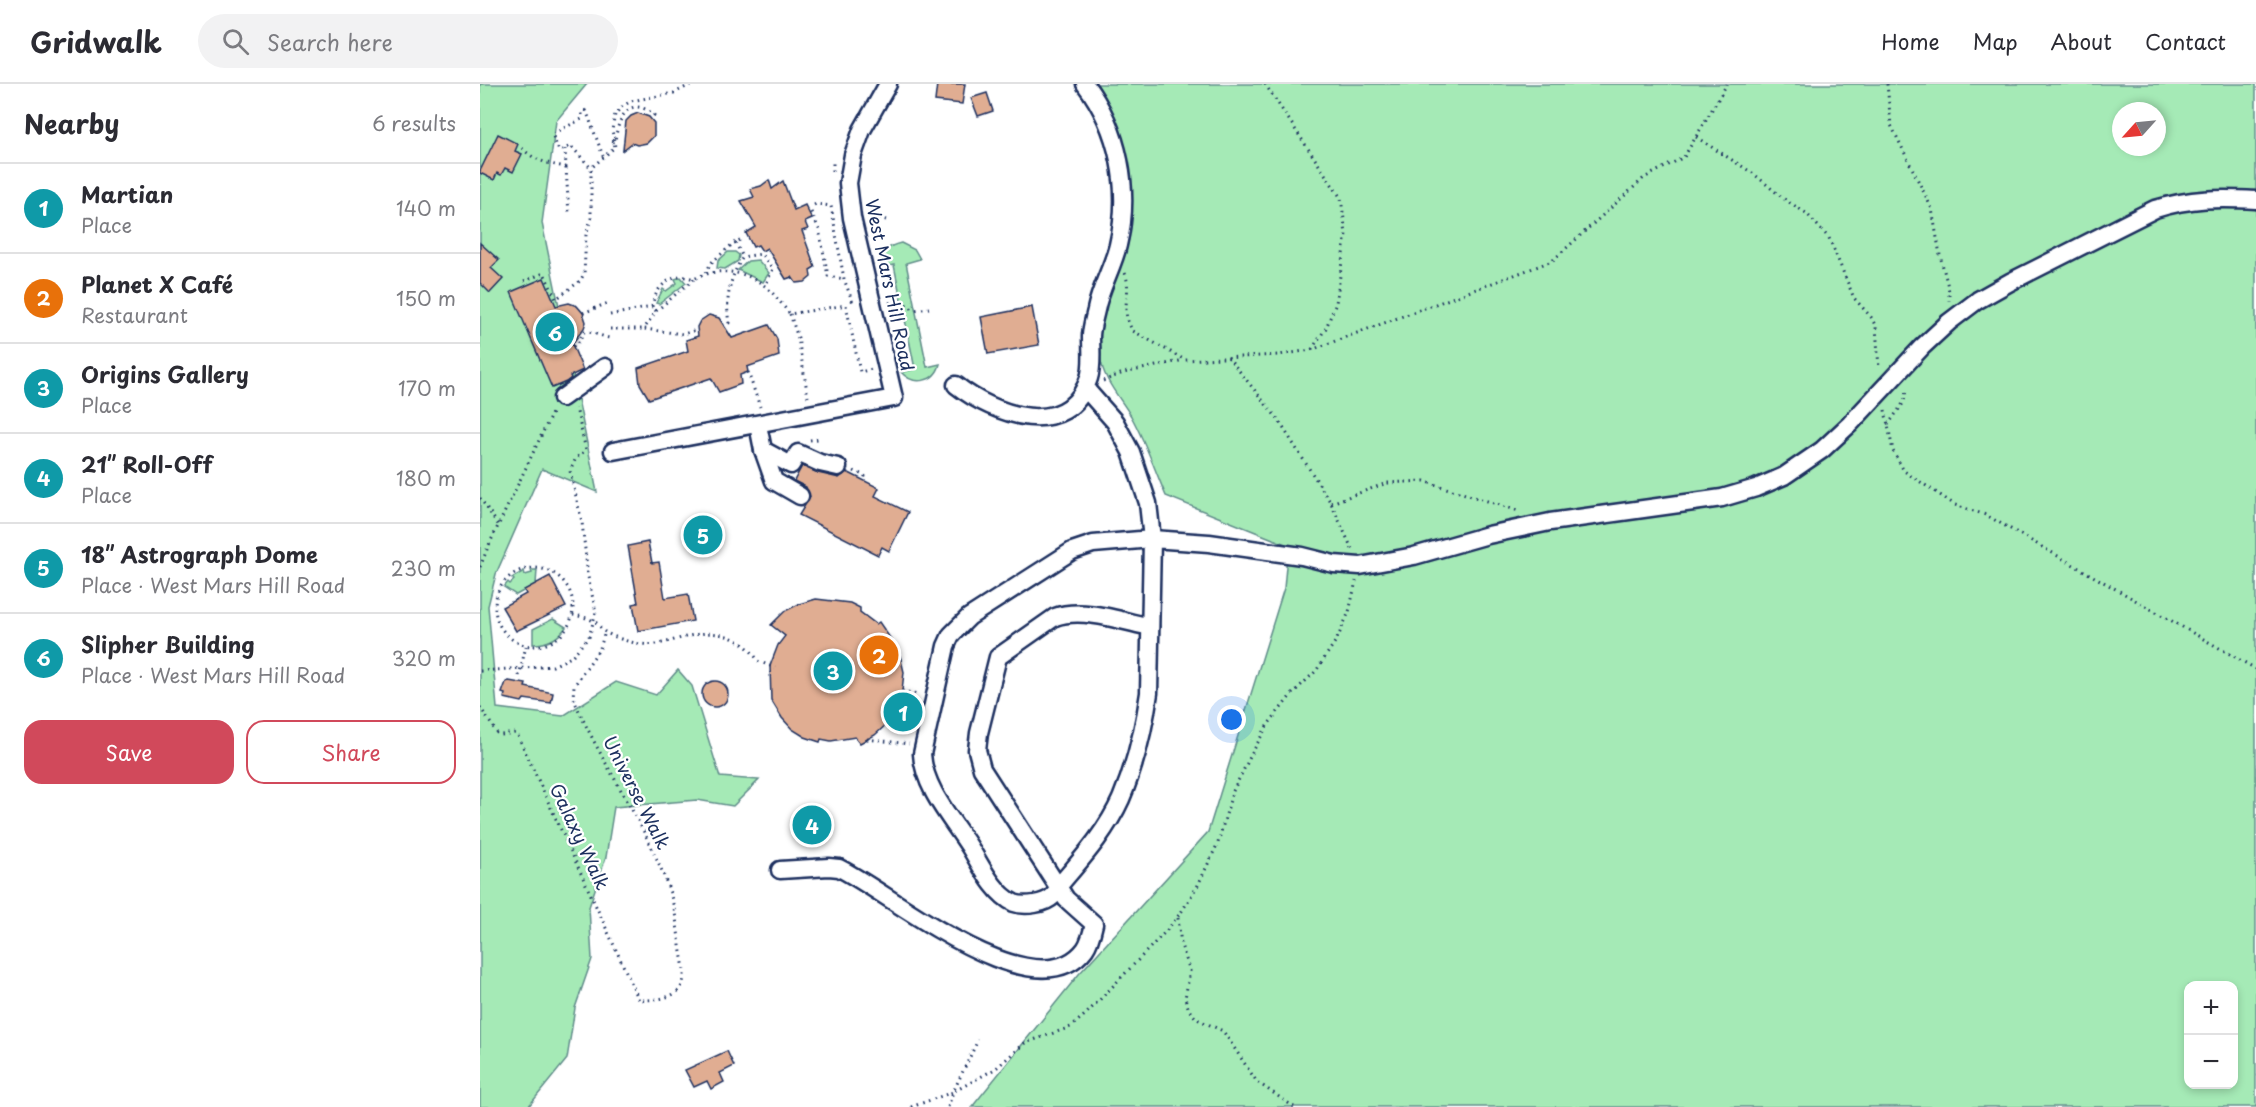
<!DOCTYPE html>
<meta charset="utf-8">
<style>
:root{--surface:#fff;--page:#f2f2f3;--text:#2b2b33;--muted:#7c7c81;--line:#e1e1e2;--accent:#d1495b}
body{margin:0;font-family:"Playpen Sans",sans-serif;background:var(--page);color:var(--text)}
.controls{position:absolute;right:18px;bottom:18px;display:grid;overflow:hidden;border-radius:12px;box-shadow:0 3px 9px #0003}
.controls button{width:54px;height:54px;display:grid;place-items:center;padding:0;border:0;border-bottom:2px solid var(--line);background:var(--surface);color:var(--text);font:30px sans-serif}
.compass{position:absolute;left:1632px;top:18px;width:54px;height:54px;border-radius:50%;background:var(--surface);box-shadow:0 3px 9px #0003;rotate:243deg}
.you{position:absolute;left:752px;top:636px;width:21px;height:21px;margin:-15px;border:4px solid #fff;border-radius:50%;background:#1a73e8;box-shadow:0 0 0 9px #1a73e833}
.badge{display:grid;place-items:center;width:39px;height:39px;border-radius:50%;background:var(--accent);color:#fff;font-size:20px;font-weight:700}
.pin{position:absolute;translate:-50% -50%;border:3px solid #fff;box-shadow:0 2px 6px #0006}
.list{margin:0;padding:0;list-style:none}
h2{display:flex;justify-content:space-between;align-items:center;height:78px;margin:0;padding:0 24px;font-size:26px}
h2 small{font-size:20px;font-weight:400;color:var(--muted)}
.list li{display:grid;grid-template-columns:39px 1fr auto;gap:18px;align-items:center;box-sizing:border-box;height:90px;padding:0 24px;border-top:2px solid var(--line)}
.list b{display:block;font-size:22px;white-space:nowrap}
.list p{margin:0;font-size:20px;white-space:nowrap;color:var(--muted)}
.list em{font-size:20px;font-style:normal;color:var(--muted)}
.actions{display:flex;gap:12px;padding:18px 24px}
.actions a{flex:1;padding:14px 0;border:2px solid var(--accent);border-radius:18px;text-align:center;font-size:21px;color:var(--accent)}
.actions .main{background:var(--accent);color:#fff}
.icon{flex:none;width:33px;height:33px;fill:none;stroke:currentColor;stroke-width:2;stroke-linecap:round;stroke-linejoin:round}
.map{position:relative;flex:none;width:1776px;height:1023px;overflow:hidden}
header{display:flex;align-items:center;gap:36px;box-sizing:border-box;height:84px;padding:0 30px;background:var(--surface);border-bottom:2px solid var(--line)}
header strong{font-size:28px}
nav{display:flex;gap:33px;margin-inline-start:auto;font-size:21px}
.search{width:420px;height:54px;background:var(--page);display:flex;align-items:center;gap:15px;box-sizing:border-box;padding:0 21px;border-radius:33px;color:var(--muted);font-size:22px}
main{display:flex}
aside{flex:1;background:var(--surface)}
.map>svg:first-child{display:block}
.green{fill:#a5eab6;stroke:#608c8a;stroke-width:1.5;fill-rule:evenodd}
.building{fill:#e0ad92;stroke:#1b2f5e;stroke-width:1.5}
.lines{fill:none;stroke-linecap:round;stroke-linejoin:round}
.minor-casing{stroke:#1b2f5e;stroke-width:21}
.path{stroke:#1b2f5e;stroke-width:3;stroke-dasharray:1.5 4.5;stroke-linecap:butt}
.minor{stroke:#fff;stroke-width:16}
.labels{text-anchor:middle;stroke-width:4.5;stroke-linejoin:round;paint-order:stroke}
.street-label{font-size:18px;fill:#1b2f5e;stroke:#fff}
</style>
<header>
<strong>Gridwalk</strong>
<div class="search"><svg class="icon" aria-label="search" viewBox="0 0 24 24"><circle cx="10" cy="10" r="6"/><path d="M15 15l6 6"/></svg>Search here</div>
<nav><a>Home</a><a>Map</a><a>About</a><a>Contact</a></nav>
</header>
<main>
<aside>
<h2>Nearby<small>6 results</small></h2>
<ul class="list">
<li><span class="badge" style="background:#0f9aa8">1</span><div><b>Martian</b><p>Place</p></div><em>140 m</em></li>
<li><span class="badge" style="background:#e8710a">2</span><div><b>Planet X Café</b><p>Restaurant</p></div><em>150 m</em></li>
<li><span class="badge" style="background:#0f9aa8">3</span><div><b>Origins Gallery</b><p>Place</p></div><em>170 m</em></li>
<li><span class="badge" style="background:#0f9aa8">4</span><div><b>21″ Roll-Off</b><p>Place</p></div><em>180 m</em></li>
<li><span class="badge" style="background:#0f9aa8">5</span><div><b>18″ Astrograph Dome</b><p>Place · West Mars Hill Road</p></div><em>230 m</em></li>
<li><span class="badge" style="background:#0f9aa8">6</span><div><b>Slipher Building</b><p>Place · West Mars Hill Road</p></div><em>320 m</em></li>
</ul>
<div class="actions"><a class="main">Save</a><a>Share</a></div>
</aside>
<div class="map">
<svg width="1776" height="1023" viewBox="0 0 1776 1023">
<rect width="100%" height="100%" fill="#fff"/>
<filter id="ink" filterUnits="userSpaceOnUse"><feTurbulence type="fractalNoise" baseFrequency=".0167" numOctaves="2"/><feDisplacementMap in="SourceGraphic" scale="12" xChannelSelector="R" yChannelSelector="G"/><feConvolveMatrix kernelMatrix="1 2 1 2 8 2 1 2 1" color-interpolation-filters="sRGB"/></filter>
<g filter="url(#ink)">
<g class="green">
<path d="M0,0h107l-31,37 -14,102 55,269 -55,-23 -46,105 -8,32 9,102 66,8 53,-34 40,13 22,-25 14,16 28,91 39,3 -26,26 -36,-6 -83,7 -8,50 -17,50 3,52 -17,49 -8,51 -39,48h-48z"/>
<path d="M616,0h1160v1023h-1284l107,-133 129,-142 76,-244 4,-43 -122,-49c-11,-26 -21,-55 -35,-80 -12,-20 -28,-36 -31,-60 -6,-37 15,-71 26,-106 15,-49 0,-125 -30,-166zM1641,27h36v36h-36zM1708,902h46v98h-46z"/>
<path d="M421,159l14,7 5,9 -14,4 21,104 13,-3c-5,19 -27,22 -39,8l14,-3 -21,-104 -14,3c0,-15 7,-22 21,-25z"/>
<path d="M248,168h7l4,3 -1,6 -13,8 -8,-1 1,-7z"/>
<path d="M278,176l11,13 -6,9 -25,-12 10,-9z"/>
<path d="M201,193l5,6 -27,21 -3,-1 7,-14 3,2 11,-8 -2,-4z"/>
<path d="M51,486h6l-1,14 -20,11 -12,-8 4,-5 2,2 4,-4 -2,-2 12,-7 1,4 7,-2z"/>
<path d="M73,535l13,8c-8,12 -20,17 -33,17v-15z"/>
</g>
<g class="building">
<path d="M457,0h28l-3,20 -27,-3z"/>
<path d="M507,9l6,18 -15,5 -7,-18z"/>
<path d="M158,29l11,4 5,6v13l-7,7 -10,2 -5,-2 -9,7 3,-29 5,-5z"/>
<path d="M18,50l20,10 -3,7 7,3 -9,18 -8,-4 -4,7 -4,-2 -3,7 -14,-7v-2z"/>
<path d="M289,96l3,9 11,-8 11,29 11,-5 7,14 -7,3 3,7 -6,2 13,36 -5,3 1,7 -6,5 -9,1 -4,-6 -6,2 -19,-31 -5,3 -4,-6 -5,2 -7,-14 10,-6 -15,-26 13,-4 -4,-8 11,-3z"/>
<path d="M0,159l19,17 -8,8 12,11 -13,14 -10,-10z"/>
<path d="M64,194l12,28 13,-3 8,3 6,7 3,9 -2,6 -12,16 11,26 -13,6 1,2 -5,4 -14,6 -41,-96z"/>
<path d="M552,223l7,38 -51,9 -7,-37z"/>
<path d="M229,231l10,3 13,20 37,-13 8,14 2,17 -32,11 1,5 -8,3 1,9 -22,8 -8,-14 -62,21 -9,-15 -2,-16 50,-17 -2,-11 12,-4 -1,-9 3,-6z"/>
<path d="M322,382l16,7 21,5 8,-6 32,16 -4,8 33,16 -19,39 -7,-4 -4,8 -79,-40 11,-18 -4,-10 -12,-6z"/>
<circle cx="223" cy="449" r="13"/>
<path d="M168,458l4,21 7,-1 6,36 23,-4 5,27 -55,10 -5,-27 5,-1 -10,-57z"/>
<path d="M70,492l16,31 -50,24 -14,-24 24,-13 -2,-4z"/>
<path d="M336,515l34,4 10,5v4l16,12 3,-2 20,29 5,21 -2,19 -5,17 -8,14 -14,13 -15,8 -5,-6 -24,4 -10,-2 -1,3 -15,-5 -13,-8 -10,-11 -11,-18 -1,-34 8,-21 7,-9 -14,-11 14,-14 14,-7z"/>
<path d="M29,597l17,3 -1,3 28,6 -2,10 -27,-4 -2,3 -18,-4 1,-4 -3,-1 4,-11z"/>
<circle cx="235" cy="610" r="13"/>
<path d="M337,729l8,15 -17,9 -8,-14z"/>
<path d="M247,967l7,15 -14,7 4,9 -13,7 -4,-8 -13,6 -9,-17z"/>
</g>
<g class="lines">
<defs>
<g id="minor">
<path d="M476,301c38,30 112,57 133,-7 4,-13 2,-28 2,-41 0,-9 3,-18 5,-27 4,-22 17,-43 22,-65 13,-55 1,-116 -33,-161"/>
<path d="M605,304l30,34 16,30 17,51 4,36 -3,154c-5,35 -14,73 -28,106 -14,31 -36,56 -58,82 -4,4 -6,11 -10,15 -8,8 -28,11 -39,7 -21,-10 -33,-38 -45,-57 -18,-28 -45,-58 -47,-92l24,-108 5,-11 18,-18 103,-66 21,-7 59,-5 57,4 93,13 32,8 26,2 54,-10 74,-21 62,-13 172,-24 34,-10 28,-12 38,-26 28,-26 72,-77 27,-25 29,-22 32,-18 145,-73c36,-11 64,-11 101,-9"/>
<path d="M82,314l43,-31"/>
<path d="M278,341l5,25 11,31 26,15"/>
<path d="M283,366l28,15 7,-12 22,10 18,4"/>
<path d="M133,367l281,-53 -42,-180 -4,-35 5,-28 9,-25 26,-46"/>
<path d="M300,786l49,-3 10,1c50,24 196,148 246,81 5,-7 7,-16 9,-25l-28,-25 -84,-130 -5,-19 2,-17 19,-76 57,-40c27,-10 67,4 95,10"/>
</g>
</defs>
<use href="#minor" class="minor-casing"/>
<g class="path">
<path d="M785,0l76,114 5,36 -10,69 -10,25 -14,21"/>
<path d="M1407,0l4,41 41,84 8,46 9,36v10"/>
<path d="M106,26l-4,2v7l-30,15 7,17 12,-5 20,22"/>
<path d="M106,26l17,46"/>
<path d="M1216,53l58,37 30,25 22,14 23,25 25,60 17,19 5,10 3,41"/>
<path d="M132,58l3,-1c3,-23 14,-47 39,-26l-3,4"/>
<path d="M42,64c13,13 26,16 44,19l-1,-18"/>
<path d="M86,84l3,46"/>
<path d="M353,87v-8"/>
<path d="M334,121l2,-1 15,2 13,73 9,24"/>
<path d="M388,121l7,12 11,3"/>
<path d="M331,128l8,17 9,47 16,3"/>
<path d="M260,156l-5,2 8,15"/>
<path d="M226,189l5,-10 24,-21"/>
<path d="M645,189c8,22 -7,35 8,58l52,29 94,-5 32,-5 241,-89 92,-83 40,-21 43,-73"/>
<path d="M214,195l-38,32 -12,18 39,5 14,-4"/>
<path d="M44,197l20,-8 12,26 24,-18 4,-7 2,-39 5,-17v-50l24,-21 -3,-17 3,-16 7,-7 9,-6 43,-8 18,-9"/>
<path d="M409,219l12,-2 13,9 15,-2"/>
<path d="M176,227l-4,-4c3,-21 21,-36 42,-28 23,-12 50,-9 71,7 9,7 17,19 25,28l56,-9 14,67 12,-3"/>
<path d="M103,229l25,-10"/>
<path d="M310,230l8,24 10,59"/>
<path d="M130,231l42,-8"/>
<path d="M243,241l6,-2c-4,-23 1,-47 14,-66l18,-3 12,15 -8,17"/>
<path d="M130,245h34"/>
<path d="M93,262l4,-2 7,-12c8,-1 18,5 26,6"/>
<path d="M748,273l49,61 54,85 21,46"/>
<path d="M268,288l12,35"/>
<path d="M623,297l20,-8 61,-13"/>
<path d="M1405,326l8,41 11,20 51,34 31,10 270,154"/>
<path d="M1408,341l16,-23 2,-12"/>
<path d="M330,356l8,-1"/>
<path d="M374,387l11,5 -1,4"/>
<path d="M0,414l19,28"/>
<path d="M851,419l56,-20 37,-2 95,30"/>
<path d="M0,483l8,-20 65,-136"/>
<circle cx="54" cy="523" r="39"/>
<path d="M93,531c7,1 16,3 22,7 4,2 6,7 10,10 8,5 21,9 30,11 23,5 38,-4 59,-8 25,-6 52,4 64,26l17,7"/>
<path d="M0,587l73,-5 18,-9 18,-20 7,-25 -8,-35 -6,-55 -12,-51 6,-13 10,-8 -10,-42"/>
<path d="M39,592l7,-30"/>
<path d="M422,607l16,3"/>
<path d="M0,623l17,26 4,2 14,-2 3,3 121,264c13,0 28,0 39,-9 10,-10 5,-27 3,-39 -3,-19 -5,-40 -11,-59 -22,-68 -70,-130 -97,-196l1,-11 26,-38 5,-16"/>
<path d="M387,655l42,5"/>
<path d="M698,834l3,27 9,26 -5,27 4,12 8,9 26,12 34,51 37,25"/>
<path d="M431,1023l42,-15 25,-52"/>
<path d="M468,1023l5,-15 42,-23 30,-26 46,-16 16,-14 81,-84 14,-18 16,-26 20,-42 14,-50 20,-40 15,-27 25,-32 24,-23 21,-32 12,-27 7,-31"/>
</g>
<use href="#minor" class="minor"/>
</g>
</g>
<g class="labels">
<g class="street-label">
<text transform="translate(409 201) rotate(78)" y="6">West Mars Hill Road</text>
<text transform="translate(156 709) rotate(63)" y="6">Universe Walk</text>
<text transform="translate(99 753) rotate(65)" y="6">Galaxy Walk</text>
</g>
</g>
</svg>
<div class="controls">
<button>+</button>
<button>−</button>
</div>
<svg class="compass" viewBox="-18 -18 36 36"><path d="M0-13l5 13h-10z" fill="#e53935"/><path d="M0 13l5-13h-10z" fill="#7c7c81"/></svg>
<div class="you"></div>
<div class="pin badge" style="left:423px;top:628px;background:#0f9aa8">1</div>
<div class="pin badge" style="left:399px;top:571px;background:#e8710a">2</div>
<div class="pin badge" style="left:353px;top:587px;background:#0f9aa8">3</div>
<div class="pin badge" style="left:332px;top:741px;background:#0f9aa8">4</div>
<div class="pin badge" style="left:223px;top:451px;background:#0f9aa8">5</div>
<div class="pin badge" style="left:75px;top:248px;background:#0f9aa8">6</div>
</div>
</main>
